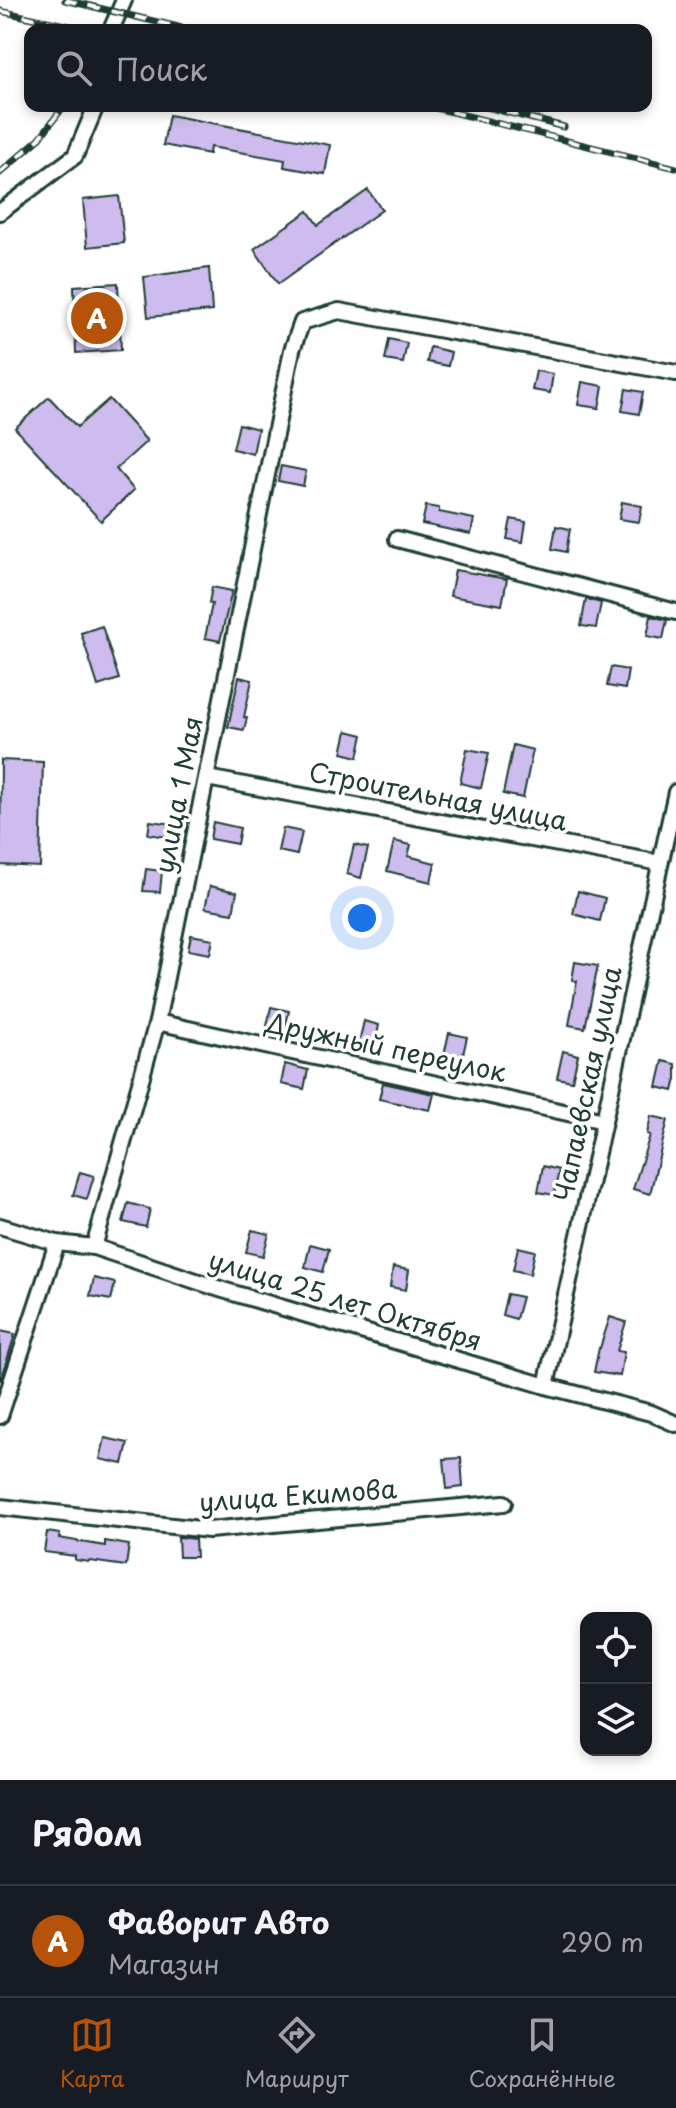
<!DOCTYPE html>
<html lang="ru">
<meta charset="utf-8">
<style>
:root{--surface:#171b24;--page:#20242c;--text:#f1f3f6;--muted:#9ea1a6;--line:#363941;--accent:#b45309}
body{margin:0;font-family:"Playpen Sans",sans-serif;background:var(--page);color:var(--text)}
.controls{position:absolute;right:24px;bottom:24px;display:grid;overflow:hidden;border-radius:16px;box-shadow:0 4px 12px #0003}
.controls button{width:72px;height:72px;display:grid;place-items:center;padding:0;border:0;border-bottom:2px solid var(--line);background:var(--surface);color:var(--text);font:40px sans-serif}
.you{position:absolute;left:362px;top:918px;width:28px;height:28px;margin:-20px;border:6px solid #fff;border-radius:50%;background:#1a73e8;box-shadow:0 0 0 12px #1a73e833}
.badge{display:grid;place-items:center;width:52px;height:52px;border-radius:50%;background:var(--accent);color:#fff;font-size:26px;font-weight:700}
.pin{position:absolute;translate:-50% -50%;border:4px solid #fff;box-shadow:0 2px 8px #0006}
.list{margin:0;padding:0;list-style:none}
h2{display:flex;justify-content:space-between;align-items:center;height:104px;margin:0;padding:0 32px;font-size:34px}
h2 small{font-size:26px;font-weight:400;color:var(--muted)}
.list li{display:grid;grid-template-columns:52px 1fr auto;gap:24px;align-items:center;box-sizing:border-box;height:112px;padding:0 32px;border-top:2px solid var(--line)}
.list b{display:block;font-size:30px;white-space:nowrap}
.list p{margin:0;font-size:26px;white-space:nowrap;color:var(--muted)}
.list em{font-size:26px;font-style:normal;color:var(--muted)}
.icon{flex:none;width:44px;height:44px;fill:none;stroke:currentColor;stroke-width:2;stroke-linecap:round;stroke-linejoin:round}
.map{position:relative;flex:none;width:676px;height:1780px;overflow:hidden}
.search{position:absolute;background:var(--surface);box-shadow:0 4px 12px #0003;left:24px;right:24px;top:24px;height:88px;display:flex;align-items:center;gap:20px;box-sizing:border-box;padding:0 28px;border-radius:16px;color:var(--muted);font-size:30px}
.sheet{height:216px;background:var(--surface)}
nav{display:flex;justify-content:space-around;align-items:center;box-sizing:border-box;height:112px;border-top:2px solid var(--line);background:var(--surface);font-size:22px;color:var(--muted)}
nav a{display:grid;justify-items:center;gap:4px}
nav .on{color:var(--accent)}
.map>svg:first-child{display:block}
.building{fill:#cdbced;stroke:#1f3d34;stroke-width:2}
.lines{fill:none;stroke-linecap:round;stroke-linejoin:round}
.minor-casing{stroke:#1f3d34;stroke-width:20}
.minor{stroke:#fff;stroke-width:14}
.rail-casing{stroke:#1f3d34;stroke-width:7}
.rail{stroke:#fff;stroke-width:4;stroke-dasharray:12;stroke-linecap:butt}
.labels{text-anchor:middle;stroke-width:7;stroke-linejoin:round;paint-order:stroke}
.street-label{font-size:26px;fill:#1f3d34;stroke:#fff}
</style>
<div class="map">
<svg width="676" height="1780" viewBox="0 0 676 1780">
<rect width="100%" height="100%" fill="#fff"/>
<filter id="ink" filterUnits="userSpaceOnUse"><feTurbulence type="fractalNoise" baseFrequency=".0125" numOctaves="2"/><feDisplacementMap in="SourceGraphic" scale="16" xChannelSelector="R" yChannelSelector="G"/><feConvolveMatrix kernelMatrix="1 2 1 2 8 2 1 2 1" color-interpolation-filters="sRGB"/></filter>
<g filter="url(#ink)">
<g class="building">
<path d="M169,115l161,30 -5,29 -41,-7 1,-7 -75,-13 -1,7 -46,-9z"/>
<path d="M368,190l14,20 -104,74 -24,-35 54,-38 10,14z"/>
<path d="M119,196l5,47 -37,4 -4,-47z"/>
<path d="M209,268l3,43 -64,6 -4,-40z"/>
<path d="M118,283l3,67 -45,3 -2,-67z"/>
<path d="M389,339l18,4 -4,20 -18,-3z"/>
<path d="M430,347l21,5 -3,14 -21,-4z"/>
<path d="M536,371l17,3 -3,19 -18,-3z"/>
<path d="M582,382l21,4 -4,22 -21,-3z"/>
<path d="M626,389l17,3 -4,22 -17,-3z"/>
<path d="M49,397l28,30 32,-28 38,42 -31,28 18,21 -33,31 -86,-93z"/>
<path d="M239,424l19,5 -5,25 -20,-5z"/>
<path d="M281,466l25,5 -3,15 -25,-5z"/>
<path d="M622,502l20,4 -3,16 -20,-3z"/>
<path d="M426,506l13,2v4l35,7 -3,15 -49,-10z"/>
<path d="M511,519l15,3 -3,20 -16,-3z"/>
<path d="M556,526l14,3 -4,23 -14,-3z"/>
<path d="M455,570l52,9 -5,26 -52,-9z"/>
<path d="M212,587l20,4 -12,50 -15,-3 7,-34 -3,-1z"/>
<path d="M586,599l15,4 -5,25 -15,-2z"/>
<path d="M651,616l16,4 -4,19 -16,-3z"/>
<path d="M102,626l17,53 -21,7 -17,-53z"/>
<path d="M611,667l17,3 -3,19 -18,-3z"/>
<path d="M239,677l13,3 -8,37 3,1 -3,12 -16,-3z"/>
<path d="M347,731l16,4 -5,22 -16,-4z"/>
<path d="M513,745l20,5 -10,48 -20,-4z"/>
<path d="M467,749l22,4 -8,35 -21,-5z"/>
<path d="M1,760l42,2 -3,105 -40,-2z"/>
<path d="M150,821l25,3 -2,14 -25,-4z"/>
<path d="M213,822l27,6 -3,16 -27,-5z"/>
<path d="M283,828l19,4 -5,23 -19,-4z"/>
<path d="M394,841l17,4 -3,11 27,7 -4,19 -44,-11z"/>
<path d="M354,845l14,3 -7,30 -14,-4z"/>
<path d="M146,869l16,2 -2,21 -17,-1z"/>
<path d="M210,886l27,6 -4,21 -28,-5z"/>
<path d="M578,891l27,7 -5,23 -27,-7z"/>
<path d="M191,935l22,4 -3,15 -22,-4z"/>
<path d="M575,962l23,4 -13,62 -16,-3 8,-44 -5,-1z"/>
<path d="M271,1007l18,4 -4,19 -18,-4z"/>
<path d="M364,1021l15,4 -4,20 -16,-3z"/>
<path d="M449,1033l18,4 -5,22 -18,-4z"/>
<path d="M563,1051l15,4 -6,26 -15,-3z"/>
<path d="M663,1061l13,3v15l-3,12 -16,-4z"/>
<path d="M285,1064l23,6 -4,19 -23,-5z"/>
<path d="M383,1083l51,11 -4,16 -51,-11z"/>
<path d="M651,1116l17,4 -18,74 -17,-5 17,-54 -3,-1z"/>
<path d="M543,1166l16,4 -5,25 -16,-3z"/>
<path d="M80,1172l14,4 -7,23 -14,-4z"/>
<path d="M128,1203l22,6 -4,18 -23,-5z"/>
<path d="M252,1230l17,4 -6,22 -17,-4z"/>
<path d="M310,1244l19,5 -6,23 -18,-5z"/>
<path d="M518,1247l17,4 -5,23 -17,-4z"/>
<path d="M393,1267l16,3 -3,20 -16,-3z"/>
<path d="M94,1278l21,5 -4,17 -21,-4z"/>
<path d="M507,1294l15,3 -6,22 -14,-4z"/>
<path d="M610,1317l16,5 -9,29 7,1 -4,24 -26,-4 5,-24h1z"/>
<path d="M0,1331l15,3 -14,46h-1z"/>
<path d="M105,1438l23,5 -5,21 -23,-5z"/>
<path d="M461,1458l2,29 -16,2 -3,-30z"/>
<path d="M47,1532l13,2 -1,4 46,8v-5l24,4 -3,21 -36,-5 -1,1 -14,-2v-4l-31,-4z"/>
<path d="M178,1537l17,2 1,18h-17z"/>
</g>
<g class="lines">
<defs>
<g id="minor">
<path d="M111,30l13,-30"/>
<path d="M0,212l75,-56 21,-50"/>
<path d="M397,539l279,73"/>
<path d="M207,778l453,85"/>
<path d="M157,1022l447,99"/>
<path d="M0,1226l57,17 37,4 129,43 323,96 105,27 25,11"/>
<path d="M94,1247l63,-225 135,-672 10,-28 37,-11 337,62"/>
<path d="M546,1386l130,-594"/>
<path d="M0,1416l57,-173"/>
<path d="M0,1507l209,23 295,-27"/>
</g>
</defs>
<use href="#minor" class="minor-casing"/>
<use href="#minor" class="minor"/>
<defs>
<g id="rail">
<path d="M65,0l126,30"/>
<path d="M0,11l88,19"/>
<path d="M428,106l248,62"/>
<path d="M483,106l81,21"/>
<path d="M0,173l39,-34 25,-33"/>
</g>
</defs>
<use href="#rail" class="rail-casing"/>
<use href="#rail" class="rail"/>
</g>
</g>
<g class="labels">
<g class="street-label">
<text transform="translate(179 795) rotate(-79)" y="9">улица 1 Мая</text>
<text transform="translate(438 797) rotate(11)" y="9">Строительная улица</text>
<text transform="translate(386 1048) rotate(12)" y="9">Дружный переулок</text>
<text transform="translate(588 1084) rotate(-78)" y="9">Чапаевская улица</text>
<text transform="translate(345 1301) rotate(17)" y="9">улица 25 лет Октября</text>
<text transform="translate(298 1496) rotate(-4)" y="9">улица Екимова</text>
</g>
</g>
</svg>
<div class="controls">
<button><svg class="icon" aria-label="locate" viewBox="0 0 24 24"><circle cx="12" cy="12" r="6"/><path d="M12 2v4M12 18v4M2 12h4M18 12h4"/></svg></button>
<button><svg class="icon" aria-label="layers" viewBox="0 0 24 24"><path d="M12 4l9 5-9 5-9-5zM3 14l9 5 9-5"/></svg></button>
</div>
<div class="you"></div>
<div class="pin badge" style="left:97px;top:318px">A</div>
<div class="search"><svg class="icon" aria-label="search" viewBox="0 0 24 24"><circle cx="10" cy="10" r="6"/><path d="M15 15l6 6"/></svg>Поиск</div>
</div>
<section class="sheet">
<h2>Рядом<small></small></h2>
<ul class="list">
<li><span class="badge">A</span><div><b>Фаворит Авто</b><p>Магазин</p></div><em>290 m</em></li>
</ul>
</section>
<nav>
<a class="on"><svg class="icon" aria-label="map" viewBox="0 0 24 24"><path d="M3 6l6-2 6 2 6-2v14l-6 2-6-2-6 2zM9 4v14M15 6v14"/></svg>Карта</a>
<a><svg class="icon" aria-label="directions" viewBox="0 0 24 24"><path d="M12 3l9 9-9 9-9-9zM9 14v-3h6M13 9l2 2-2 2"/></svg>Маршрут</a>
<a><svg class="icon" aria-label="saved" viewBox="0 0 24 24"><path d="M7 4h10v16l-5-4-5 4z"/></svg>Сохранённые</a>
</nav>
